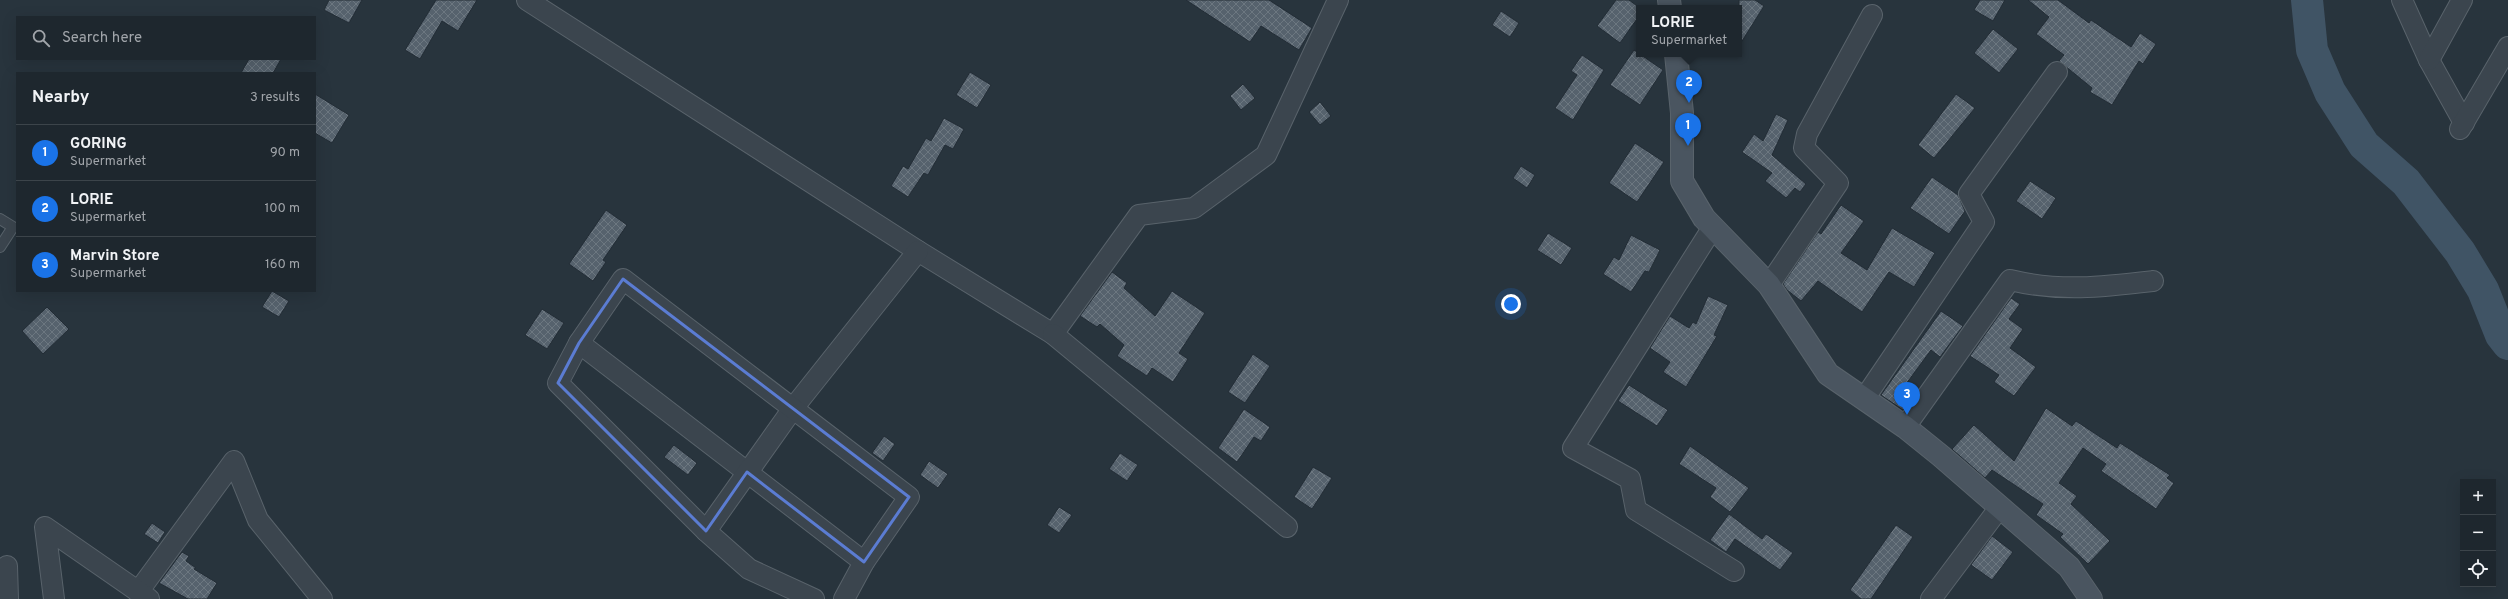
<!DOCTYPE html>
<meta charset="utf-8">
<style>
:root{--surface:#1e272e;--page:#262f36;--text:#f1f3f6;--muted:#a1a5aa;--line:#3c444a;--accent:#1a73e8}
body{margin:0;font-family:Overpass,sans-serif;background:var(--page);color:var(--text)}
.controls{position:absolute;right:12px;bottom:12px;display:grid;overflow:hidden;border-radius:0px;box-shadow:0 4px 16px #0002}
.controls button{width:36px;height:36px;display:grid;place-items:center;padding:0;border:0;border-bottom:1px solid var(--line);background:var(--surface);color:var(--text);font:20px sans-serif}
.you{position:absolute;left:1511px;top:304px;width:14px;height:14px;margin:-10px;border:3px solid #fff;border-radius:50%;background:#1a73e8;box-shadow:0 0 0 6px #1a73e833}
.badge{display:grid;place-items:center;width:26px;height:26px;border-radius:50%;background:var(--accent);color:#fff;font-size:13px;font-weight:700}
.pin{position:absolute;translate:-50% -33px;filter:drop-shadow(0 1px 2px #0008)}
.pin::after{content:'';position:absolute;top:21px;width:14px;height:12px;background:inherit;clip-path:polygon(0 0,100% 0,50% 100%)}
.popup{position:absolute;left:1636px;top:5px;width:106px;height:52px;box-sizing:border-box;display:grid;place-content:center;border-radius:0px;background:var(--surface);filter:drop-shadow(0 1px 3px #0005);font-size:13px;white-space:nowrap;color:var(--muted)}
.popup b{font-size:15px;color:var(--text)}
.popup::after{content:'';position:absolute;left:50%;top:100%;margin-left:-8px;border:8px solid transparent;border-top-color:var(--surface)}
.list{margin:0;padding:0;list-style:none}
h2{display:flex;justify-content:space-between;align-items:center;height:52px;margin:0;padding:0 16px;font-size:17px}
h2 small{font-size:13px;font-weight:400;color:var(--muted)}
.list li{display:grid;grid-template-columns:26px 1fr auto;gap:12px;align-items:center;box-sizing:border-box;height:56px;padding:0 16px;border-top:1px solid var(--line)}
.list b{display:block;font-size:15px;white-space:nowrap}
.list p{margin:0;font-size:13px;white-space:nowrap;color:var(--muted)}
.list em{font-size:13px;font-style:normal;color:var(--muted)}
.icon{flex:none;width:22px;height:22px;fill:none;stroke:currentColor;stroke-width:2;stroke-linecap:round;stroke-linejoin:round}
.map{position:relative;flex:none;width:2508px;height:599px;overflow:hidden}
.search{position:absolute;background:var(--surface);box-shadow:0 4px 16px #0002;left:16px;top:16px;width:300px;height:44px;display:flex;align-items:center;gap:10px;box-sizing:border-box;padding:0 14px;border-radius:0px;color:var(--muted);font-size:15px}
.panel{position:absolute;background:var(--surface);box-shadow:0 4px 16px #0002;left:16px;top:72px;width:300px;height:220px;border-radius:0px}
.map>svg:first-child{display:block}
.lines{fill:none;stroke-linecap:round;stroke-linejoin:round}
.river{stroke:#405465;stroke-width:32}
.building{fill:url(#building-cross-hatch);stroke:#222c35}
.lane-casing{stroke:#59636b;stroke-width:12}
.street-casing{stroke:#59636b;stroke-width:22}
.secondary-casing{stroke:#59636b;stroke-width:24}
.lane{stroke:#3b454e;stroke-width:10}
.street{stroke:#3b454e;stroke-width:20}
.secondary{stroke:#4a5560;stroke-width:22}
.marked{fill:none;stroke:#5b7cd2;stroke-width:3;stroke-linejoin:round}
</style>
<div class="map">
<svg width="2508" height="599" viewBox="0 0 2508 599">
<defs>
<pattern id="building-cross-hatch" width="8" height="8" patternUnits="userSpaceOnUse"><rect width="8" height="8" fill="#56626d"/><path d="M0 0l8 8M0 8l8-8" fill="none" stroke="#6c7780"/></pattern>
</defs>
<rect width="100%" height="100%" fill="#28343d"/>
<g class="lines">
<path class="river" d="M2307,0l5,50 18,42 34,53 42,37 54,70 23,38 18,45 7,9"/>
</g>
<g class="building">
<path d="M329,0h33l-13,23 -25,-13z"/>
<path d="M436,0h41l-19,31 -16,-10 -22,38 -15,-9z"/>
<path d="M1186,0h83l43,28 -13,22 -38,-24 -11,16z"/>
<path d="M1616,0h13l11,8 -1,8 -19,27 -23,-17z"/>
<path d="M1739,0h16l9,6 -25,40z"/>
<path d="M1980,0h25l-12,21 -19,-11z"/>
<path d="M2028,0h30l31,23 2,-3 40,27 9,-14 16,11 -13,20 -4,-3 -27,44 -22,-13 2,-4 -33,-27 5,-6 -28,-21 13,-17z"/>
<path d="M1501,11l18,12 -9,14 -18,-12z"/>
<path d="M1993,29l25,20 -19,24 -25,-20z"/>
<path d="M1634,50l29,20 -23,35 -30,-20z"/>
<path d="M1582,55l22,15 -31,50 -18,-12 22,-33 -6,-4z"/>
<path d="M249,59h32l-8,14h-32z"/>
<path d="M970,72l21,13 -14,23 -21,-13z"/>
<path d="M1243,84l12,14 -14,12 -11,-14z"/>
<path d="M315,94l34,21 -17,28 -17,-10z"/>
<path d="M1956,94l19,14 -41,50 -16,-13z"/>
<path d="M1320,102l11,14 -11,9 -11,-13z"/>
<path d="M1776,114l12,6 -16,35 34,29 -6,8 -5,-4 -9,10 -21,-17 7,-8 -30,-21 12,-18 9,7z"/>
<path d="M944,118l20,11 -11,20 -8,-4 -17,30 -4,-2 -16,24 -17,-11 12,-20 5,3 18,-31 5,3z"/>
<path d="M1635,143l29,19 -27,40 -28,-19z"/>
<path d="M1521,166l14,9 -8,13 -14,-10z"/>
<path d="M1932,177l26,18 7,16 -16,23 -39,-26z"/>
<path d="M2030,181l26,17 -14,21 -26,-18z"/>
<path d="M1841,205l23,16 -23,32 26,17 25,-42 43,25 -21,34 -25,-15 -27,40 -44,-31 -17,20 -14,-11 -4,-6 35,-52 3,2z"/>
<path d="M606,210l21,15 -24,35 3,2 -13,19 -24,-17z"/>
<path d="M1548,233l24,15 -11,17 -24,-15z"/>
<path d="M1631,235l29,15 -11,22 -4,-1 -14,21 -28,-18 11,-17 5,3z"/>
<path d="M1112,272l15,11 -3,5 31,28 17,-25 33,22 -26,40 9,6 -15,23 -21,-14 -5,8 -30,-20 7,-11 -24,-21 -3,3 -17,-11z"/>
<path d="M272,291l17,10 -10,16 -17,-10z"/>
<path d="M1708,296l20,9 -14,30 3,1 -31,51 -23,-15 7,-10 -20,-14 20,-32 19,12 4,-6 3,2z"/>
<path d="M2011,298l9,6 -11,15 14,10 -13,19 26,19 -22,29 -20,-14 5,-7 -29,-19z"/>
<path d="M47,307l22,22 -26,25 -21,-23z"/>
<path d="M542,309l22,14 -17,26 -22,-14z"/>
<path d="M1941,311l22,15 -23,31 -9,-7 -25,34 11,7 -14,19 -22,-15z"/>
<path d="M1253,354l17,12 -25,37 -17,-11z"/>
<path d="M1629,385l39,25 -11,16 -39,-25z"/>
<path d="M2046,408l26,18 4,-5 41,27 3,-5 50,32 -3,3 7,5 -18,26 -55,-38 5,-7 -23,-16 -24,35 18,13 -6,8 39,37 -22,23 -28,-27 3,-3 -27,-19 7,-11 -51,-34 -7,8 -33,-29 22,-24 40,36z"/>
<path d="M1244,409l26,18 -9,14 -7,-4 -17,25 -19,-14z"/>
<path d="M884,436l11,8 -12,17 -11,-8z"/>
<path d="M674,445l23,18 -9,12 -24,-18z"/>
<path d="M1690,446l59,42 -19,24 -20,-15 6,-9 -37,-24z"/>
<path d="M1120,453l18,12 -11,16 -18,-12z"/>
<path d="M929,461l19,13 -10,14 -18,-13z"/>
<path d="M1313,467l19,11 -20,31 -18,-12z"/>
<path d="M1059,507l13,8 -13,18 -12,-8z"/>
<path d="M1729,514l33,25 4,-5 27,19 -13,17 -45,-31 -9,13 -16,-12z"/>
<path d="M152,523l13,9 -7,11 -14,-9z"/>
<path d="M1896,525l17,12 -42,62h-10l-11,-9z"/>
<path d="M1992,536l21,16 -21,28 -21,-15z"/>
<path d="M182,552l7,4 -3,5 10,7 -2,1 23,14 -10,16h-19l-29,-16z"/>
</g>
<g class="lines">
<defs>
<path id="lane" d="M0,219l13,8 -13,20"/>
<g id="street">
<path d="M527,0l391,251 135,83 86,-119 55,-7 72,-53 72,-155"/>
<path d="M2402,0l27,60 35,63"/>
<path d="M2429,60l33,-60"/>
<path d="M2460,129l48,-82"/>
<path d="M1713,227l-140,221 57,31 6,31 98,61"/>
<path d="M1769,285l69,-102 -34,-35 3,-14 65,-119"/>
<path d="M1053,334l234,193"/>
<path d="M579,343l285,219"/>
<path d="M1864,399l120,-177 -15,-28 88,-122"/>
<path d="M1905,427l105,-147c50,12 92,7 143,1"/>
<path d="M706,531l88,-124 124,-156"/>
<path d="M7,566l1,33"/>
<path d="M138,592l96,-131 24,59 64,79"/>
<path d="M54,599l-9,-72 104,72"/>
<path d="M814,599l-65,-30 -43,-38 -148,-148 21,-40 44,-64 286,218 -45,65 -20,37"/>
<path d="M1931,599l69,-92"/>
</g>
<g id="secondary">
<path d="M1669,0l1,8"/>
<path d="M1676,54l6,59v68l22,37 65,67 59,89 77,53 36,29 128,111 22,32"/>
</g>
</defs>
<use href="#lane" class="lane-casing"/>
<use href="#street" class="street-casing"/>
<use href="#secondary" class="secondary-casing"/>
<use href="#lane" class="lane"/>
<use href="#street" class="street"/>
<use href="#secondary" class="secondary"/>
</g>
<path class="marked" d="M623,279l286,218 -45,65 -117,-90 -41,59 -148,-148 21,-40z"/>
</svg>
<div class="controls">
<button>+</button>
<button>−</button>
<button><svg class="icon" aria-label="locate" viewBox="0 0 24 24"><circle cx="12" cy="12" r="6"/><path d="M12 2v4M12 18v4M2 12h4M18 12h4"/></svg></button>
</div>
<div class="you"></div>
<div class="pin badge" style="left:1688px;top:146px">1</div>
<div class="pin badge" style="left:1689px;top:103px">2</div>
<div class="popup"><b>LORIE</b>Supermarket</div>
<div class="pin badge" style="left:1907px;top:415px">3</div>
<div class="search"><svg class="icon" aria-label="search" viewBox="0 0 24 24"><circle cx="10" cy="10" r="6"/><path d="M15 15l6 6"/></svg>Search here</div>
<section class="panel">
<h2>Nearby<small>3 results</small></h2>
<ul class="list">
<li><span class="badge">1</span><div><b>GORING</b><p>Supermarket</p></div><em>90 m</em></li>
<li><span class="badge">2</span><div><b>LORIE</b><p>Supermarket</p></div><em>100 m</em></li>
<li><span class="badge">3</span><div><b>Marvin Store</b><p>Supermarket</p></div><em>160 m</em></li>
</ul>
</section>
</div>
